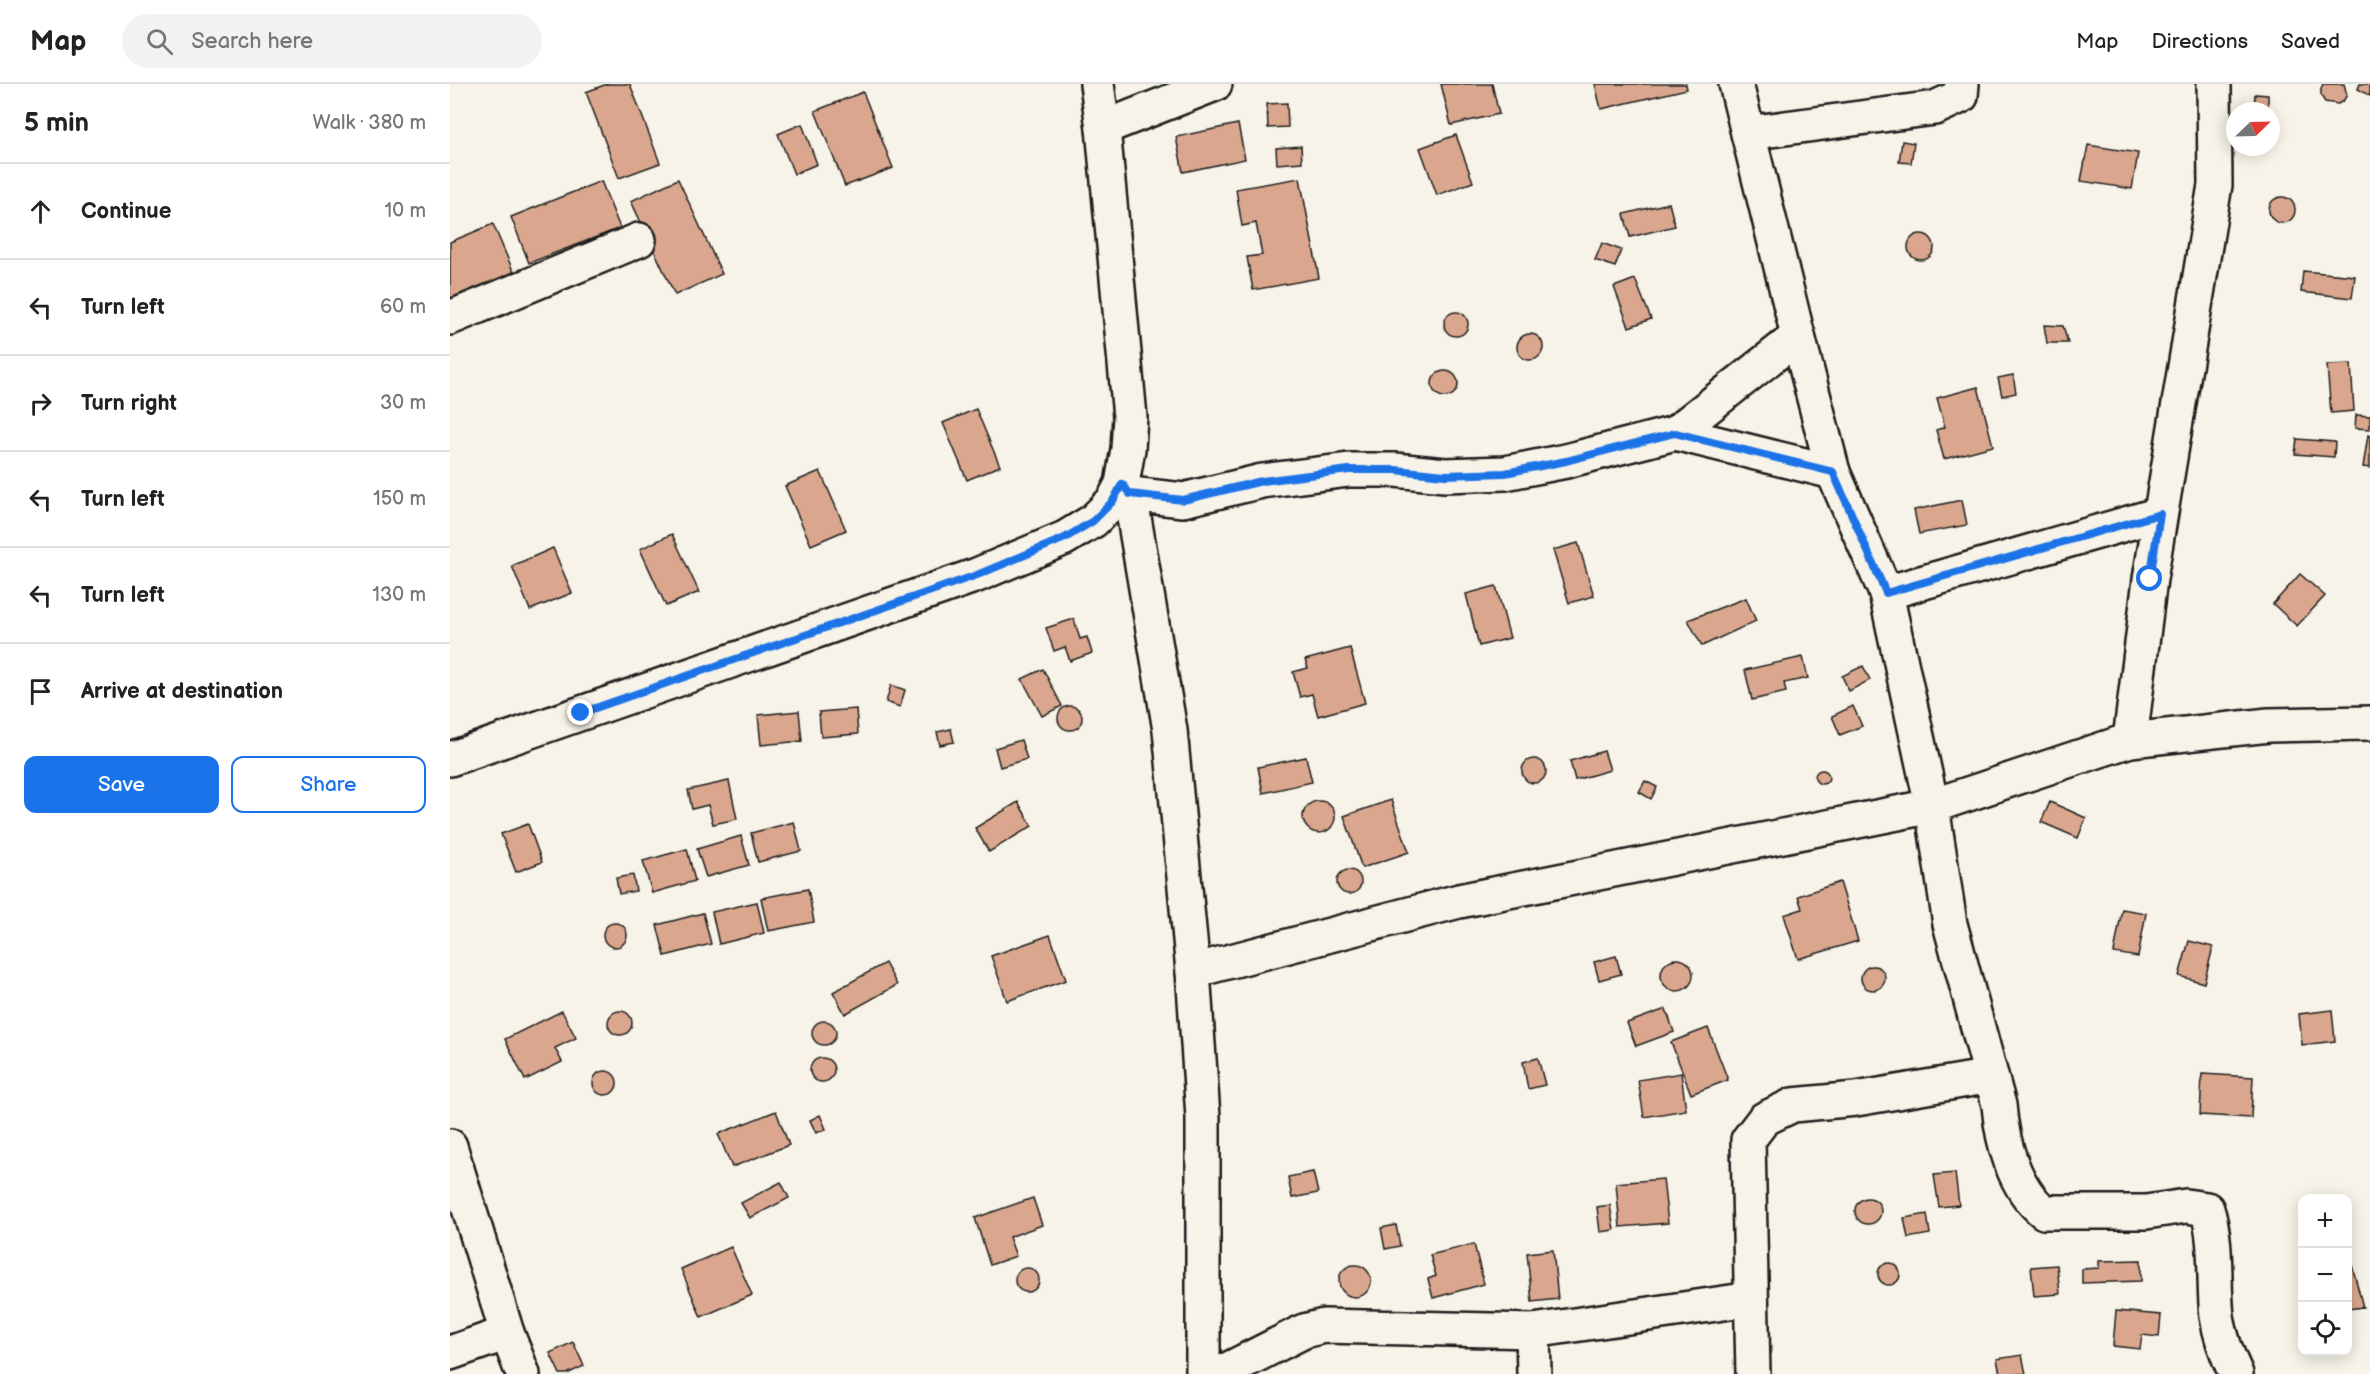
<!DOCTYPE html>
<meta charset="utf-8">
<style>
:root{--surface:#fff;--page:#f2f2f2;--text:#222;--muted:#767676;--line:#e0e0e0;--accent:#1a73e8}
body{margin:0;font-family:"Balsamiq Sans",sans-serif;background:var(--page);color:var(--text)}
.controls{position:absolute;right:18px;bottom:18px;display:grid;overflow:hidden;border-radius:12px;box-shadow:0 3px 15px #0003}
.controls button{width:54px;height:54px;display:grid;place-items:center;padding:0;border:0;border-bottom:2px solid var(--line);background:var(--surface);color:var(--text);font:30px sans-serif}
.compass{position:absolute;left:1776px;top:18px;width:54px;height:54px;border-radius:50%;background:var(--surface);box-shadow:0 3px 15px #0003;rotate:67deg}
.stop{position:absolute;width:18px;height:18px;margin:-14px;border:4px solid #1a73e8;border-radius:50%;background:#fff}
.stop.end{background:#1a73e8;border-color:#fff;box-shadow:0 2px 6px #0008}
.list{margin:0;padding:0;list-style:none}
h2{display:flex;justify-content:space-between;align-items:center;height:78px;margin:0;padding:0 24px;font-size:26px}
h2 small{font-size:20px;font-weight:400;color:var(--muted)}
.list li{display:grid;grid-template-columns:39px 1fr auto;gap:18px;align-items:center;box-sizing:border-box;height:96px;padding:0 24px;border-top:2px solid var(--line)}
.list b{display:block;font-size:22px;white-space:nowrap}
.list em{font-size:20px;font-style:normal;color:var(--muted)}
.actions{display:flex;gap:12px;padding:18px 24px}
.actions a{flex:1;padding:14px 0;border:2px solid var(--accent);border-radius:12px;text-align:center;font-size:21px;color:var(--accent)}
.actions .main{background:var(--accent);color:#fff}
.icon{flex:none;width:33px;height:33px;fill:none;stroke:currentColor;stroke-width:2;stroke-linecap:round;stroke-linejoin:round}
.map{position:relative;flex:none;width:1920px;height:1290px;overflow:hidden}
header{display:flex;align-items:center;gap:36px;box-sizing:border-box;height:84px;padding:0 30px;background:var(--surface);border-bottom:2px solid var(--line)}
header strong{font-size:28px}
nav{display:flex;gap:33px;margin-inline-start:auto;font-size:21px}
.search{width:420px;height:54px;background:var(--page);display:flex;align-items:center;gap:15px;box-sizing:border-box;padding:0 21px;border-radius:33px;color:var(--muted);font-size:22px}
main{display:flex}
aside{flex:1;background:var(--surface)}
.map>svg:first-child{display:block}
.building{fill:#daa78e;stroke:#1c1c1c;stroke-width:1.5}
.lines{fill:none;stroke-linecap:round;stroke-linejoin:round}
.street-casing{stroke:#1c1c1c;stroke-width:38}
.street{stroke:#f7f3e8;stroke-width:33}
.route{stroke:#1a73e8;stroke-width:8}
</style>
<header>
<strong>Map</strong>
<div class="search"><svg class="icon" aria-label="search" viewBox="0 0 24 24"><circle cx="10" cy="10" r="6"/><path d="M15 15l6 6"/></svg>Search here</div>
<nav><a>Map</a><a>Directions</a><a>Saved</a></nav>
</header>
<main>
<aside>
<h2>5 min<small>Walk · 380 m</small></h2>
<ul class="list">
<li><svg class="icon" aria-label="ahead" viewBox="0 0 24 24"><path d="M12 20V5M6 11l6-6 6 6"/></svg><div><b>Continue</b></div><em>10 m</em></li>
<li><svg class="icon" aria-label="left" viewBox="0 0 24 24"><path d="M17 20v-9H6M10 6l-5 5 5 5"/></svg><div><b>Turn left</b></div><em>60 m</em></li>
<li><svg class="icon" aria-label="right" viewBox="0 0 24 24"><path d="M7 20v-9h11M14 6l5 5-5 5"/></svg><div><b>Turn right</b></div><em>30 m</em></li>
<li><svg class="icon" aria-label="left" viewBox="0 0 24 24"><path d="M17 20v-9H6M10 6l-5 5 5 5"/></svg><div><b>Turn left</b></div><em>150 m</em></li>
<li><svg class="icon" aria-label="left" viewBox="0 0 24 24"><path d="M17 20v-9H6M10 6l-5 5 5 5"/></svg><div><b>Turn left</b></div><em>130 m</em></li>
<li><svg class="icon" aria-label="arrive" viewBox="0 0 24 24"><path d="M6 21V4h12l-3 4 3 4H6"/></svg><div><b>Arrive at destination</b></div></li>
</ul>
<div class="actions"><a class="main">Save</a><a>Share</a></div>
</aside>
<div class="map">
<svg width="1920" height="1290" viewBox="0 0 1920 1290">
<rect width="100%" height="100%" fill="#f7f3e8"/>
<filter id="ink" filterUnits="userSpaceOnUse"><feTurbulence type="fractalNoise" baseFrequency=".0167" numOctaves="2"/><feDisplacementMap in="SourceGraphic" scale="12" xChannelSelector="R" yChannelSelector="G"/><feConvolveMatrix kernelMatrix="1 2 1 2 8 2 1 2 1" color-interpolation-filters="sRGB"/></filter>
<g filter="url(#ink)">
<g class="building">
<path d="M157,0h23l30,79 -41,15 -33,-86z"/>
<path d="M991,0h51l7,30 -48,11z"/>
<path d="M1145,0h91l1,5 -86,20z"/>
<path d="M1873,0h21l3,11 -4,6 -5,3 -13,-2 -4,-6v-7z"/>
<path d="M1910,0h10v12l-12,-7z"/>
<path d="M413,8l30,76 -48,18 -30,-75z"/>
<path d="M1805,10l13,1v14h-14z"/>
<path d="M837,19l1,24 -20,1 -1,-24z"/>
<path d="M352,40l15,40 -23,10 -16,-40z"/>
<path d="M788,40l7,35 -62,13 -7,-35z"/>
<path d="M1006,51l17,47 -36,13 -17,-47z"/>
<path d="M1452,57l12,2 -3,20 -12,-1z"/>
<path d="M1638,61l50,8 -6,36 -51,-8z"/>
<path d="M851,62l1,16 -25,2 -1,-16z"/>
<path d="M850,94l19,100 -66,12 -6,-33 15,-2 -6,-32 -14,3 -6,-37z"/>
<path d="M228,95l44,95 -47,21 -44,-94z"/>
<path d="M151,97l19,47 -91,35 -18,-46z"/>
<circle cx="1832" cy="126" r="13"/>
<path d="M1219,119l6,23 -45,11 -6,-23z"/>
<path d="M43,140l21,49 -64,26v-57z"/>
<circle cx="1471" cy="163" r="13"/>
<path d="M1152,159l19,7 -6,17 -20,-7z"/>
<path d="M1853,187l52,5 -3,22 -51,-6z"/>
<path d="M1185,195l16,40 -22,8 -15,-40z"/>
<circle cx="1006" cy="240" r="12"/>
<path d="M1594,241l19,1 5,17h-21z"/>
<circle cx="1080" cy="263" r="13"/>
<path d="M1901,280l3,47 -23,2 -4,-48z"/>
<circle cx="995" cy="300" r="13"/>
<path d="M1563,291l3,18 -14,3 -4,-18z"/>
<path d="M1528,303l15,59 -49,13 -8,-29 9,-3 -8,-29z"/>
<path d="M526,325l24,57 -33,14 -24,-57z"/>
<path d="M1906,331l14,1v13l-15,-1z"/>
<path d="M1918,351l2,1v32l-7,-1z"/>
<path d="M1847,355l38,3 -1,15 -39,-3z"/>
<path d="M370,387l26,59 -35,15 -26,-59z"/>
<path d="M1512,416l5,25 -48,9 -5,-24z"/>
<path d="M222,450l27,58 -33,14 -26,-57z"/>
<path d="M1128,459l16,53 -25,7 -16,-53z"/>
<path d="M103,464l19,45 -42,17 -18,-44z"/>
<path d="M1850,490l25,22 -28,30 -24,-22z"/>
<path d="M1046,502l14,52 -31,8 -13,-52z"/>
<path d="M1296,514l10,23 -54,25 -14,-26z"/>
<path d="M624,535l6,20 7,-2 5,16 -22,8 -5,-14 -11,4 -8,-23z"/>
<path d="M900,564l15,55 -47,13 -6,-22 -12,3 -7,-25 15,-4 -3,-8z"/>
<path d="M1353,573l5,21 -24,5 2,9 -34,8 -7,-30z"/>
<path d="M1413,582l7,14 -21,11 -7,-15z"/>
<path d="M593,585l19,37 -20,10 -20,-37z"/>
<path d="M441,601l14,5 -5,17 -14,-5z"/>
<path d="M1403,622l9,20 -22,9 -8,-19z"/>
<circle cx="620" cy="634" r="12"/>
<path d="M406,625l2,25 -37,3 -2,-25z"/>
<path d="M349,627l3,30 -41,4 -3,-30z"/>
<path d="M501,645l3,13 -14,3 -3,-13z"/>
<path d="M571,656l6,19 -27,8 -5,-19z"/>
<path d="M1154,667l6,19 -35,10 -5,-19z"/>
<path d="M856,673l6,25 -49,11 -5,-26z"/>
<circle cx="1084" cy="687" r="12"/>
<circle cx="1372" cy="693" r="7"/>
<path d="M279,697l8,38 -24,5 -5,-19 -16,4 -4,-19z"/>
<path d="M1195,697l12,6 -6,12 -12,-7z"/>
<path d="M941,716l18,52 -47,16 -18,-52z"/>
<circle cx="869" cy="733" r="16"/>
<path d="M568,718l14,24 -43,26 -14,-24z"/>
<path d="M1600,718l36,16 -8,20 -37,-16z"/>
<path d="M344,738l7,29 -43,11 -7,-29z"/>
<path d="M78,740l14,38 -26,10 -15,-38z"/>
<path d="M291,752l8,29 -43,12 -9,-28z"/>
<path d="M237,765l8,32 -43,12 -9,-32z"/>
<circle cx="899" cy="798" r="12"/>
<path d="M183,791l3,16 -17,3 -3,-16z"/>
<path d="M1390,798l18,59 -60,18 -14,-44 18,-6 -4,-13z"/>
<path d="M358,805l6,33 -46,9 -7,-33z"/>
<path d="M307,818l7,31 -45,11 -7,-32z"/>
<path d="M1672,825l24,4 -8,44 -24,-4z"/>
<path d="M253,829l8,31 -46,12 -8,-31z"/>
<circle cx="165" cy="851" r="12"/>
<path d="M600,851l16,45 -59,21 -16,-45z"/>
<path d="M1739,857l24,6 -9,36 -25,-7z"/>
<path d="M1166,872l5,18 -22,6 -5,-18z"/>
<circle cx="1227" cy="891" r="16"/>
<path d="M435,879l12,22 -52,29 -12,-22z"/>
<circle cx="1423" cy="894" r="12"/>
<path d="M1216,925l8,23 -38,14 -9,-23z"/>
<path d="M1882,926l3,31 -33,4 -3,-31z"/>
<path d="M112,927l14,27 -21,10 7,14 -37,18 -20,-41z"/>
<circle cx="170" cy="939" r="12"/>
<circle cx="374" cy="949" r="12"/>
<path d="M1258,944l20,52 -37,14 -20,-52z"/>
<path d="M1088,974l7,27 -17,4 -5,-27z"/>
<circle cx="372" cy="986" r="12"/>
<circle cx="155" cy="999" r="12"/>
<path d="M1231,989l5,37 -42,7 -6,-37z"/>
<path d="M1752,990l51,3 -2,41 -51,-3z"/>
<path d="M326,1027l13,34 -57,22 -14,-33z"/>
<path d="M370,1031l6,14 -10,4 -6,-13z"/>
<path d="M863,1088l5,21 -26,5 -4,-21z"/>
<path d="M1505,1089l4,32 -20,2 -5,-32z"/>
<path d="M1213,1095l5,44 -48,4 -4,-44z"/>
<path d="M331,1098l8,16 -39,20 -9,-15z"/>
<circle cx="1418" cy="1127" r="13"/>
<path d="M583,1114l9,27 -33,12 7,19 -26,9 -15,-47z"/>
<path d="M1160,1121l4,25 -14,2 -3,-25z"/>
<path d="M1477,1130l3,20 -22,4 -4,-20z"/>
<path d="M946,1141l4,21 -15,3 -4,-21z"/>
<path d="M1024,1160l10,40 -51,14 -5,-19 8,-3 -6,-21z"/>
<path d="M281,1163l21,48 -51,22 -20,-48z"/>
<path d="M1103,1166l5,49 -26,3 -5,-49z"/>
<path d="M1898,1166l15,57 -15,2z"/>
<path d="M1691,1176v21l-59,2v-14l17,-1v-7z"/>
<circle cx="1439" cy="1190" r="11"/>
<path d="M1607,1181l3,29 -26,2 -3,-29z"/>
<circle cx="905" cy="1197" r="16"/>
<circle cx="577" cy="1196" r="12"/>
<path d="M1666,1227l45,4 -2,22 -17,-2 -2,14 -27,-3z"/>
<path d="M123,1258l11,24 -17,8h-7l-10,-21z"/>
<path d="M1572,1271l4,19h-26l-3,-15z"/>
</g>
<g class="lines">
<defs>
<g id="street">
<path d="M1286,0l12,49 187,-25 26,-12 1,-12"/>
<path d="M1764,0l1,101 -65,394 -20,161 139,-15 101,-2"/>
<path d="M653,44l112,-44"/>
<path d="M1298,49l50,203"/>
<path d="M0,234l189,-78"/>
<path d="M1225,349l158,39"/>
<path d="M672,400l8,10 40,236 23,241 10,146v257"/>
<path d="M680,410l53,6 79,-19 87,-11h46l50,5 60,-2 61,-12 109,-28 123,-97 35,136 53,121 274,-79"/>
<path d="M1436,509l46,213 198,-66"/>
<path d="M0,675l527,-184 88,-37 28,-17 20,-20 9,-17 6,-35 2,-32 -27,-289 -6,-44"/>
<path d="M743,887l266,-70 473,-95 18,118 49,181c3,37 15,83 45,107h102l40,-6 21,3c11,34 6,72 10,107 3,21 10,39 19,58"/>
<path d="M0,1062l57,187 16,41"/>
<path d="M1083,1247l1,43"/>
<path d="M0,1269l57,-20"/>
<path d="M769,1290l85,-43 20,-5 209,5 218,-32"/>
<path d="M1303,1290l-5,-234 16,-21 29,-14 63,-6 135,-23"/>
</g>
</defs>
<use href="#street" class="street-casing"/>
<use href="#street" class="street"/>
</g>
</g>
<g class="lines" filter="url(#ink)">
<path class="route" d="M131,629l396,-138 88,-37 28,-17 20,-20 9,-17 8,10 53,6 79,-19 87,-11h46l50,5 60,-2 61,-12 109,-28 158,39 53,121 274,-79 -10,65"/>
</g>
</svg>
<div class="controls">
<button>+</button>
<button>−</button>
<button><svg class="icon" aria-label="locate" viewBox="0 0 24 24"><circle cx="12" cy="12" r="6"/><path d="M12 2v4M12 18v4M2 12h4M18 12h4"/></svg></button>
</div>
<svg class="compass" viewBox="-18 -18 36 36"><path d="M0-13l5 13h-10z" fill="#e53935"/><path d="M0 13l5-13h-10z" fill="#767676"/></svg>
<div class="stop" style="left:1700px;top:495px"></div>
<div class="stop end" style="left:131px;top:629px"></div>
</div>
</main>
